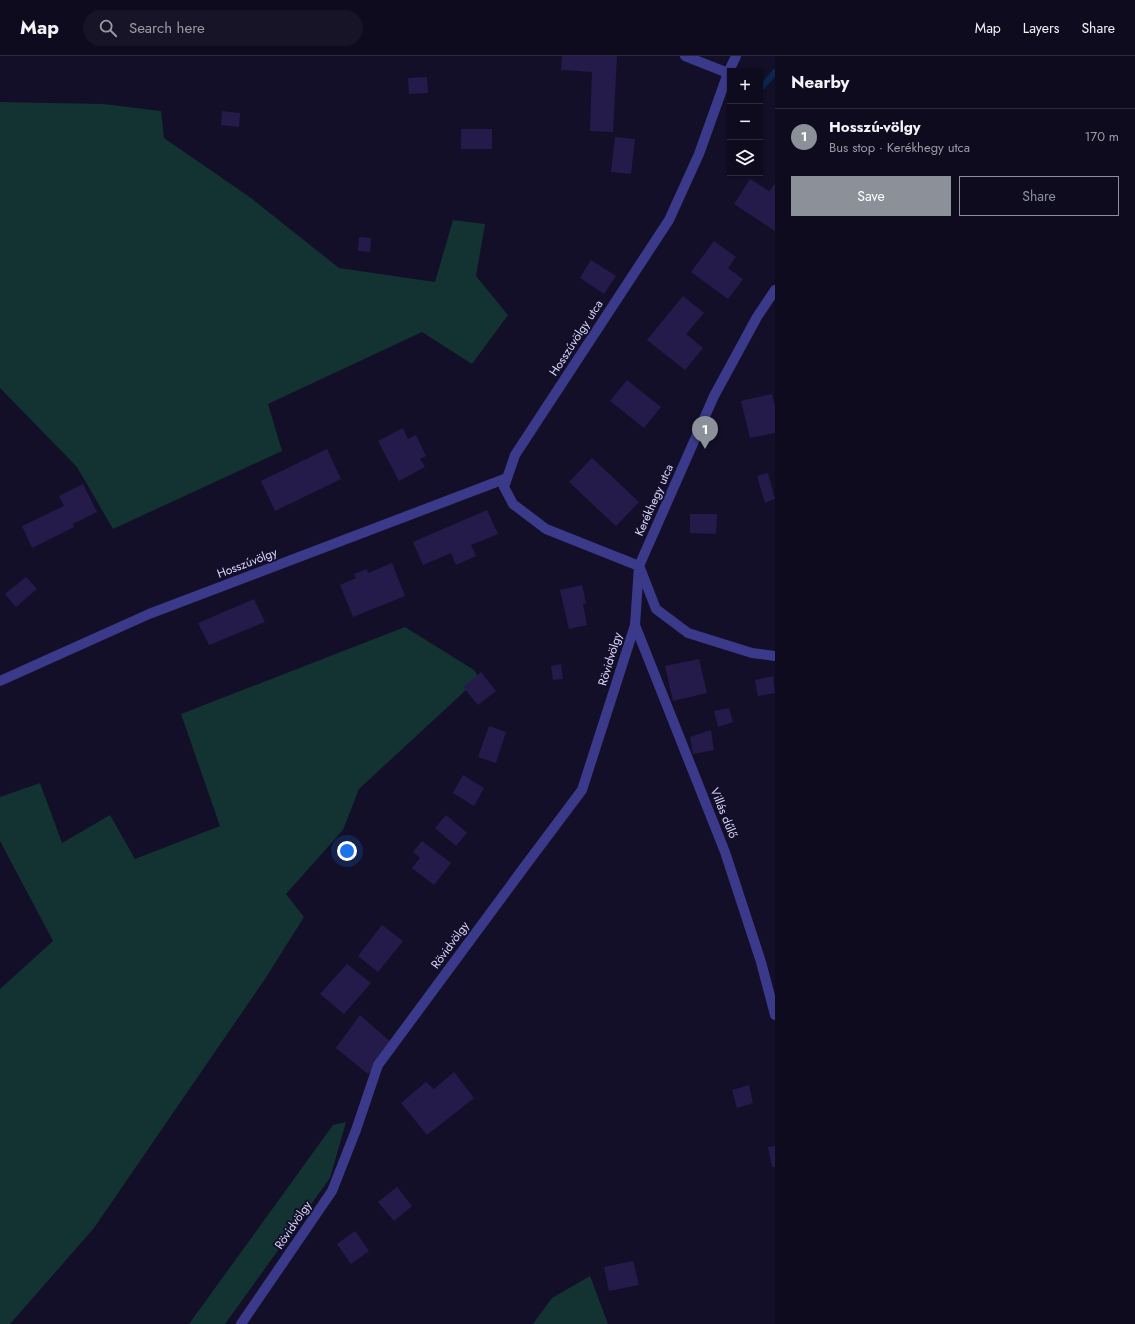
<!DOCTYPE html>
<meta charset="utf-8">
<style>
:root{--surface:#0e0b1f;--page:#171428;--text:#f1f3f6;--muted:#9b9ba4;--line:#2e2b3d;--accent:#8c9099}
body{margin:0;font-family:Jost,sans-serif;background:var(--page);color:var(--text)}
.controls{position:absolute;right:12px;top:12px;display:grid;overflow:hidden;border-radius:0px;box-shadow:0 1px 3px #0004}
.controls button{width:36px;height:36px;display:grid;place-items:center;padding:0;border:0;border-bottom:1px solid var(--line);background:var(--surface);color:var(--text);font:20px sans-serif}
.you{position:absolute;left:347px;top:795px;width:14px;height:14px;margin:-10px;border:3px solid #fff;border-radius:50%;background:#1a73e8;box-shadow:0 0 0 6px #1a73e833}
.badge{display:grid;place-items:center;width:26px;height:26px;border-radius:50%;background:var(--accent);color:#fff;font-size:13px;font-weight:700}
.pin{position:absolute;translate:-50% -33px;filter:drop-shadow(0 1px 2px #0008)}
.pin::after{content:'';position:absolute;top:21px;width:14px;height:12px;background:inherit;clip-path:polygon(0 0,100% 0,50% 100%)}
.list{margin:0;padding:0;list-style:none}
h2{display:flex;justify-content:space-between;align-items:center;height:52px;margin:0;padding:0 16px;font-size:17px}
h2 small{font-size:13px;font-weight:400;color:var(--muted)}
.list li{display:grid;grid-template-columns:26px 1fr auto;gap:12px;align-items:center;box-sizing:border-box;height:56px;padding:0 16px;border-top:1px solid var(--line)}
.list b{display:block;font-size:15px;white-space:nowrap}
.list p{margin:0;font-size:13px;white-space:nowrap;color:var(--muted)}
.list em{font-size:13px;font-style:normal;color:var(--muted)}
.actions{display:flex;gap:8px;padding:12px 16px}
.actions a{flex:1;padding:9px 0;border:1px solid var(--accent);border-radius:0px;text-align:center;font-size:14px;color:var(--accent)}
.actions .main{background:var(--accent);color:#fff}
.icon{flex:none;width:22px;height:22px;fill:none;stroke:currentColor;stroke-width:2;stroke-linecap:round;stroke-linejoin:round}
.map{position:relative;flex:none;width:775px;height:1268px;overflow:hidden}
header{display:flex;align-items:center;gap:24px;box-sizing:border-box;height:56px;padding:0 20px;background:var(--surface);border-bottom:1px solid var(--line)}
header strong{font-size:19px}
nav{display:flex;gap:22px;margin-inline-start:auto;font-size:14px}
.search{width:280px;height:36px;background:var(--page);display:flex;align-items:center;gap:10px;box-sizing:border-box;padding:0 14px;border-radius:22px;color:var(--muted);font-size:15px}
main{display:flex}
aside{flex:1;background:var(--surface)}
.map>svg:first-child{display:block}
.green{fill:#123331}
.lines{fill:none;stroke-linecap:round;stroke-linejoin:round}
.stream{stroke:#0b254c;stroke-width:6}
.building{fill:#241b4b}
.minor{stroke:#3b3989;stroke-width:10}
.labels{text-anchor:middle;stroke-width:4;stroke-linejoin:round;paint-order:stroke}
.street-label{font-size:12px;fill:#dbd7ff;stroke:#130f29}
</style>
<header>
<strong>Map</strong>
<div class="search"><svg class="icon" aria-label="search" viewBox="0 0 24 24"><circle cx="10" cy="10" r="6"/><path d="M15 15l6 6"/></svg>Search here</div>
<nav><a>Map</a><a>Layers</a><a>Share</a></nav>
</header>
<main>
<div class="map">
<svg width="775" height="1268" viewBox="0 0 775 1268">
<rect width="100%" height="100%" fill="#130f29"/>
<g class="green">
<path d="M0,46l103,2 58,7 3,27 87,60 88,70 96,14 18,-62 32,4 -9,52 32,39 -36,49 -50,-32 -154,72 14,47 -169,78 -36,-62 -77,-79z"/>
<path d="M405,571l69,43 5,8 -120,111 -16,41 -57,64 18,23 -39,62 -171,249 -84,96h-10v-335l53,-48 -53,-100v-44l40,-14 22,60 48,-28 25,44 85,-33 -39,-112z"/>
<path d="M346,1066l-16,56 -105,146h-36l144,-199z"/>
<path d="M590,1220l18,48h-75l19,-26z"/>
</g>
<g class="lines">
<path class="stream" d="M763,30l12,-14"/>
</g>
<g class="building">
<path d="M562,0h55l-4,76 -23,-1 2,-59 -31,-2z"/>
<path d="M427,21l1,16 -19,1 -1,-16z"/>
<path d="M222,55l18,2 -1,14 -18,-2z"/>
<rect x="461" y="73" width="31" height="20"/>
<path d="M615,81l20,2 -4,35 -20,-2z"/>
<path d="M750,123l19,12 6,-8v48l-41,-27z"/>
<path d="M359,181l12,1 -1,14 -12,-1z"/>
<path d="M714,185l22,16 -8,11 15,11 -15,20 -37,-27z"/>
<path d="M591,204l25,16 -12,18 -24,-16z"/>
<path d="M683,240l21,17 -18,21 17,14 -18,22 -38,-30z"/>
<path d="M627,324l34,27 -17,21 -34,-27z"/>
<path d="M772,338l3,12v27l-25,5 -9,-37z"/>
<path d="M403,372l5,11 8,-4 10,21 -6,3 5,8 -26,14 -21,-40z"/>
<path d="M327,393l14,30 -66,32 -14,-30z"/>
<path d="M592,402l47,44 -23,24 -47,-44z"/>
<path d="M768,417l7,26 -10,4 -8,-27z"/>
<path d="M83,428l14,28 -24,12 1,3 -42,21 -10,-22 42,-20 -5,-10z"/>
<path d="M487,454l11,24 -27,11 5,11 -20,9 -5,-12 -28,12 -10,-23z"/>
<path d="M690,458h27l-1,20 -26,-1z"/>
<path d="M392,507l13,33 -52,21 -13,-32 16,-7 -2,-4 13,-5 1,4z"/>
<path d="M26,521l11,12 -21,18 -11,-13z"/>
<path d="M582,529l4,18 -3,1 4,21 -18,4 -9,-39z"/>
<path d="M254,543l11,23 -56,23 -11,-22z"/>
<path d="M699,603l8,34 -34,8 -8,-35z"/>
<path d="M561,608l2,15 -10,1 -2,-14z"/>
<path d="M481,616l15,19 -18,14 -15,-18z"/>
<path d="M773,620l2,17 -17,3 -3,-16z"/>
<path d="M729,652l4,14 -15,5 -4,-16z"/>
<path d="M489,670l17,6 -10,31 -18,-6z"/>
<path d="M711,674l3,20 -21,4 -3,-17z"/>
<path d="M463,719l21,13 -10,18 -21,-13z"/>
<path d="M446,759l21,18 -11,13 -21,-18z"/>
<path d="M422,785l29,22 -17,22 -22,-17 8,-10 -7,-6z"/>
<path d="M382,869l21,16 -25,31 -20,-16z"/>
<path d="M347,908l24,19 -27,31 -24,-20z"/>
<path d="M360,959l33,29 -25,30 -32,-26z"/>
<path d="M454,1016l20,26 -47,37 -26,-32 25,-21 8,7z"/>
<path d="M749,1029l4,18 -16,5 -5,-18z"/>
<path d="M775,1090v21h-3l-4,-20z"/>
<path d="M397,1131l15,19 -18,15 -16,-19z"/>
<path d="M355,1175l14,20 -18,13 -14,-20z"/>
<path d="M633,1205l6,24 -30,6 -5,-24z"/>
</g>
<g class="lines">
<g class="minor">
<path d="M685,0l43,17"/>
<path d="M639,510l-93,-37 -33,-25 -9,-17 11,-32 154,-235 30,-66 29,-81 8,-17"/>
<path d="M640,512l16,41 32,24 64,20 23,3"/>
<path d="M635,569l90,227 36,110 14,53"/>
<path d="M0,625l149,-67 358,-136"/>
<path d="M241,1268l91,-133 24,-61 22,-65 147,-199 57,-76 53,-165 4,-59 75,-170 43,-79 18,-27"/>
</g>
</g>
<g class="labels">
<g class="street-label">
<text transform="translate(576 282) rotate(-57)" y="4">Hosszúvölgy utca</text>
<text transform="translate(654 444) rotate(-66)" y="4">Kerékhegy utca</text>
<text transform="translate(247 507) rotate(-21)" y="4">Hosszúvölgy</text>
<text transform="translate(610 603) rotate(-73)" y="4">Rövidvölgy</text>
<text transform="translate(724 757) rotate(68)" y="4">Villás dűlő</text>
<text transform="translate(450 889) rotate(-54)" y="4">Rövidvölgy</text>
<text transform="translate(293 1169) rotate(-56)" y="4">Rövidvölgy</text>
</g>
</g>
</svg>
<div class="controls">
<button>+</button>
<button>−</button>
<button><svg class="icon" aria-label="layers" viewBox="0 0 24 24"><path d="M12 4l9 5-9 5-9-5zM3 14l9 5 9-5"/></svg></button>
</div>
<div class="you"></div>
<div class="pin badge" style="left:705px;top:393px">1</div>
</div>
<aside>
<h2>Nearby<small></small></h2>
<ul class="list">
<li><span class="badge">1</span><div><b>Hosszú-völgy</b><p>Bus stop · Kerékhegy utca</p></div><em>170 m</em></li>
</ul>
<div class="actions"><a class="main">Save</a><a>Share</a></div>
</aside>
</main>
